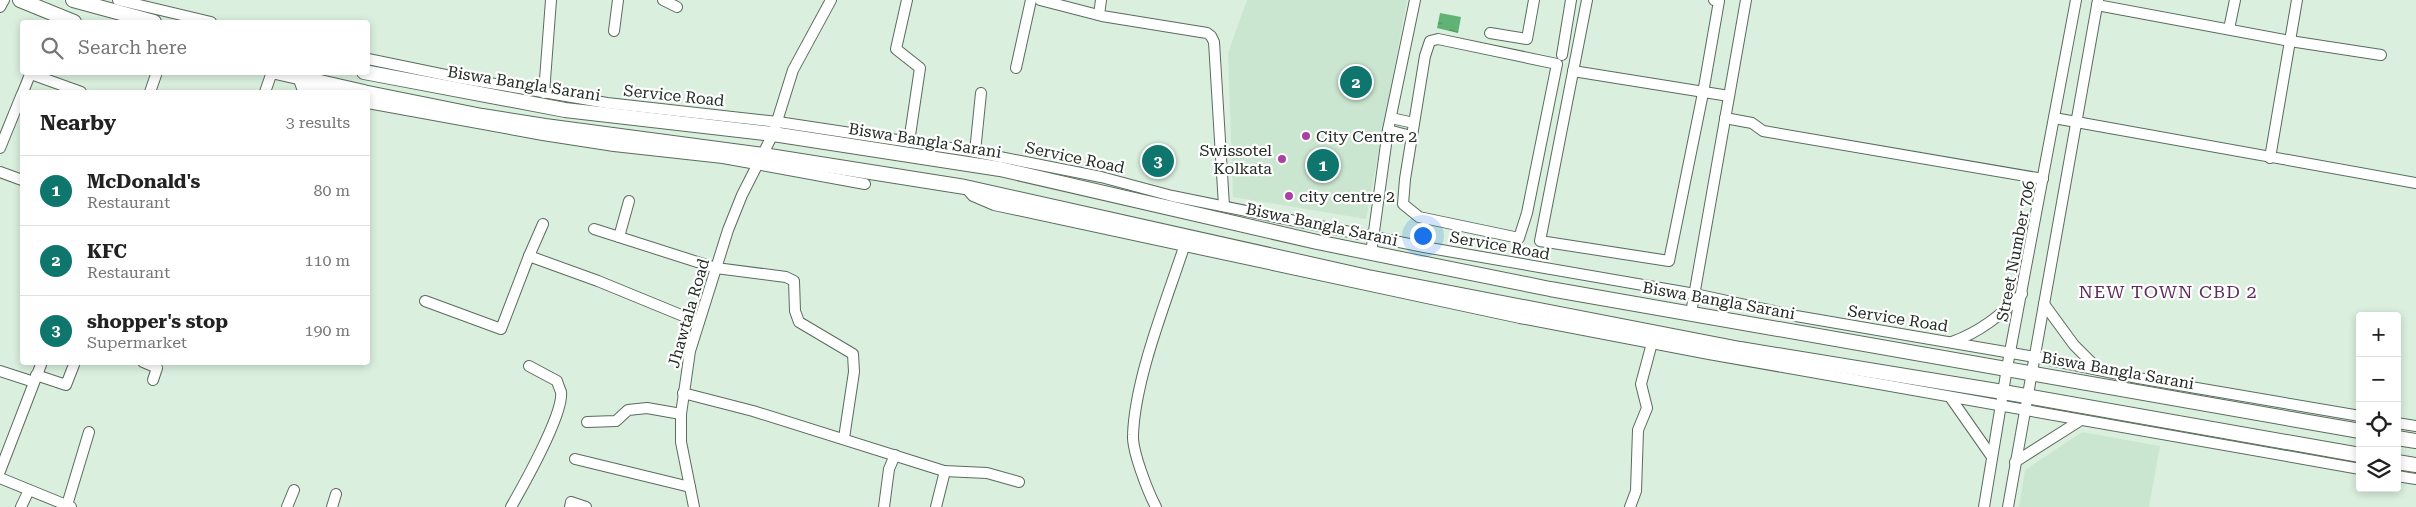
<!DOCTYPE html>
<meta charset="utf-8">
<style>
:root{--surface:#fff;--page:#f6f6f6;--text:#222;--muted:#767676;--line:#e0e0e0;--accent:#0f766e}
body{margin:0;font-family:"Roboto Serif",serif;background:var(--page);color:var(--text)}
.controls{position:absolute;right:15px;bottom:15px;display:grid;overflow:hidden;border-radius:5px;box-shadow:0 2px 8px #0003}
.controls button{width:45px;height:45px;display:grid;place-items:center;padding:0;border:0;border-bottom:1px solid var(--line);background:var(--surface);color:var(--text);font:25px sans-serif}
.you{position:absolute;left:1422px;top:235px;width:18px;height:18px;margin:-12px;border:4px solid #fff;border-radius:50%;background:#1a73e8;box-shadow:0 0 0 8px #1a73e833}
.badge{display:grid;place-items:center;width:32px;height:32px;border-radius:50%;background:var(--accent);color:#fff;font-size:16px;font-weight:700}
.pin{position:absolute;translate:-50% -50%;border:2px solid #fff;box-shadow:0 1px 5px #0006}
.list{margin:0;padding:0;list-style:none}
h2{display:flex;justify-content:space-between;align-items:center;height:65px;margin:0;padding:0 20px;font-size:21px}
h2 small{font-size:16px;font-weight:400;color:var(--muted)}
.list li{display:grid;grid-template-columns:32px 1fr auto;gap:15px;align-items:center;box-sizing:border-box;height:70px;padding:0 20px;border-top:1px solid var(--line)}
.list b{display:block;font-size:19px;white-space:nowrap}
.list p{margin:0;font-size:16px;white-space:nowrap;color:var(--muted)}
.list em{font-size:16px;font-style:normal;color:var(--muted)}
.icon{flex:none;width:28px;height:28px;fill:none;stroke:currentColor;stroke-width:2;stroke-linecap:round;stroke-linejoin:round}
.map{position:relative;flex:none;width:2416px;height:507px;overflow:hidden}
.search{position:absolute;background:var(--surface);box-shadow:0 2px 8px #0003;left:20px;top:20px;width:350px;height:55px;display:flex;align-items:center;gap:12px;box-sizing:border-box;padding:0 18px;border-radius:5px;color:var(--muted);font-size:19px}
.panel{position:absolute;background:var(--surface);box-shadow:0 2px 8px #0003;left:20px;top:90px;width:350px;height:275px;border-radius:5px}
.map>svg:first-child{display:block}
.built{fill:#cbe6d0}
.water{fill:url(#water-ripples)}
.lines{fill:none;stroke-linecap:round;stroke-linejoin:round}
.minor-casing{stroke:#5a6c5d;stroke-width:12}
.major-casing{stroke:#5a6c5d;stroke-width:16}
.minor{stroke:#fff;stroke-width:10}
.major{stroke:#fff;stroke-width:14}
.poi-dot{fill:#aa40a2;stroke:#fff;stroke-width:2}
.labels{text-anchor:middle;stroke-width:4.5;stroke-linejoin:round;paint-order:stroke}
.street-label{font-size:16px;fill:#242c25;stroke:#fff}
.poi-label{font-size:16px;fill:#242c25;stroke:#fff;text-anchor:start}
.neighbourhood-label{font-size:18px;letter-spacing:1px;fill:#5f2c5b;stroke:#fff}
</style>
<div class="map">
<svg width="2416" height="507" viewBox="0 0 2416 507">
<defs>
<pattern id="water-ripples" width="26" height="14" patternUnits="userSpaceOnUse" patternTransform="scale(1.25)"><rect width="26" height="14" fill="#61b275"/><path d="M2 4q2-2 4 0t4 0M15 11q2-2 4 0t4 0" fill="none" stroke="#509160"/></pattern>
</defs>
<rect width="100%" height="100%" fill="#daefde"/>
<g class="built">
<path d="M1247,0h160l-41,219 -133,-22 -5,-144z"/>
<path d="M2082,432l78,14 -11,61h-130l6,-37z"/>
</g>
<path class="water" d="M1440,13l21,4 -3,16 -21,-5z"/>
<g class="lines">
<defs>
<g id="minor">
<path d="M118,0l93,22"/>
<path d="M663,0l14,7"/>
<path d="M907,0l-11,49 24,19 -11,74"/>
<path d="M1040,0l62,16 105,17 4,3 3,6 10,164"/>
<path d="M1587,0l-47,241 129,20 34,-168 16,-92 -5,-1"/>
<path d="M2097,5l193,36 91,14"/>
<path d="M0,7l4,-7"/>
<path d="M1099,15l2,-15"/>
<path d="M2229,29l6,-29"/>
<path d="M614,31l4,-31"/>
<path d="M1490,33l37,6 7,-39"/>
<path d="M1438,39l119,25 -30,149 -8,25 -100,-21 -16,-13 2,-25 20,-123 5,-15z"/>
<path d="M1562,55l9,-55"/>
<path d="M368,59l92,19 147,25 171,19 192,29 131,26 71,19 252,51 271,47 101,22 239,41 103,21 222,38"/>
<path d="M1016,68l15,-68"/>
<path d="M1573,71l156,25"/>
<path d="M31,74l50,18"/>
<path d="M298,77l4,11 20,4"/>
<path d="M23,92l8,-20"/>
<path d="M150,92l7,-20"/>
<path d="M265,92l7,-20"/>
<path d="M544,93l7,-93"/>
<path d="M368,103l175,32 71,11 109,12 142,26"/>
<path d="M1391,118l23,5"/>
<path d="M1725,118l27,5 11,8 280,48"/>
<path d="M2054,118l362,65"/>
<path d="M1388,130l23,6"/>
<path d="M0,148l22,-54"/>
<path d="M975,152l6,-59"/>
<path d="M2270,158l27,-158"/>
<path d="M0,172l22,8"/>
<path d="M965,187l8,9 21,9 526,113 189,36 651,115"/>
<path d="M594,229l122,39 70,9 8,4 1,30 4,11 54,32 1,18 -10,66"/>
<path d="M619,237l10,-36"/>
<path d="M1371,253l17,-123 27,-130"/>
<path d="M529,256l14,-32"/>
<path d="M425,301l76,28 28,-73 69,25 100,41"/>
<path d="M2044,304l30,41 25,25"/>
<path d="M1691,313l55,-313"/>
<path d="M1952,342c28,-10 49,-27 70,-48"/>
<path d="M143,362l14,6 -4,12"/>
<path d="M0,371l34,11"/>
<path d="M36,375l30,10 9,-23"/>
<path d="M683,393l70,18 191,60 43,2 32,9"/>
<path d="M1950,397l42,60"/>
<path d="M587,422l29,-1 12,-11 19,-2 34,6"/>
<path d="M2397,423l19,3"/>
<path d="M575,459l115,28"/>
<path d="M2015,462l66,-42"/>
<path d="M0,471l42,-109"/>
<path d="M2397,476l19,3"/>
<path d="M0,478l71,29"/>
<path d="M67,505l22,-73"/>
<path d="M21,507l8,-17"/>
<path d="M287,507l7,-17"/>
<path d="M332,507l4,-13"/>
<path d="M511,507c12,-21 53,-94 50,-115 -1,-3 -3,-7 -4,-11l-28,-15"/>
<path d="M570,507l1,-5 15,5"/>
<path d="M694,507l-13,-65v-28l9,-63 38,-121 14,-35 31,-61 20,-64 38,-70"/>
<path d="M884,507l5,-38 6,-14"/>
<path d="M936,507l9,-36"/>
<path d="M1156,507c-8,-15 -24,-56 -23,-72 2,-57 33,-133 51,-188"/>
<path d="M1630,507l6,-16 2,-61 9,-22 -6,-24 11,-41"/>
<path d="M1984,507l23,-139 69,-368"/>
<path d="M2008,507l90,-507"/>
</g>
<g id="major">
<path d="M20,0l54,22"/>
<path d="M73,0l81,22"/>
<path d="M276,72l88,20"/>
<path d="M364,72l201,38 208,24 227,35 317,73 233,47 810,142"/>
<path d="M368,93l114,23 63,10 218,29 202,32 403,90 372,72 263,43 357,63"/>
<path d="M2397,438l19,3"/>
<path d="M2397,462l19,3"/>
</g>
</defs>
<use href="#minor" class="minor-casing"/>
<use href="#major" class="major-casing"/>
<use href="#minor" class="minor"/>
<use href="#major" class="major"/>
</g>
<g class="poi-dot">
<circle cx="1306" cy="136" r="5"/>
<circle cx="1282" cy="159" r="5"/>
<circle cx="1289" cy="196" r="5"/>
</g>
<g class="labels">
<g class="street-label">
<text transform="translate(524 83) rotate(9)" y="6">Biswa Bangla Sarani</text>
<text transform="translate(674 95) rotate(6)" y="6">Service Road</text>
<text transform="translate(925 140) rotate(9)" y="6">Biswa Bangla Sarani</text>
<text transform="translate(1075 157) rotate(12)" y="6">Service Road</text>
<text transform="translate(1322 224) rotate(12)" y="6">Biswa Bangla Sarani</text>
<text transform="translate(1500 245) rotate(10)" y="6">Service Road</text>
<text transform="translate(2015 251) rotate(-79)" y="6">Street Number 706</text>
<text transform="translate(1719 300) rotate(10)" y="6">Biswa Bangla Sarani</text>
<text transform="translate(688 313) rotate(-74)" y="6">Jhawtala Road</text>
<text transform="translate(1898 318) rotate(9)" y="6">Service Road</text>
<text transform="translate(2118 370) rotate(10)" y="6">Biswa Bangla Sarani</text>
</g>
<g class="poi-label">
<text x="1316" y="142">City Centre 2</text>
<text x="1272" y="156" text-anchor="end">Swissotel<tspan x="1272" dy="18">Kolkata</tspan></text>
<text x="1299" y="202">city centre 2</text>
</g>
<g class="neighbourhood-label">
<text x="2168" y="298">NEW TOWN CBD 2</text>
</g>
</g>
</svg>
<div class="controls">
<button>+</button>
<button>−</button>
<button><svg class="icon" aria-label="locate" viewBox="0 0 24 24"><circle cx="12" cy="12" r="6"/><path d="M12 2v4M12 18v4M2 12h4M18 12h4"/></svg></button>
<button><svg class="icon" aria-label="layers" viewBox="0 0 24 24"><path d="M12 4l9 5-9 5-9-5zM3 14l9 5 9-5"/></svg></button>
</div>
<div class="you"></div>
<div class="pin badge" style="left:1323px;top:165px">1</div>
<div class="pin badge" style="left:1356px;top:82px">2</div>
<div class="pin badge" style="left:1158px;top:161px">3</div>
<div class="search"><svg class="icon" aria-label="search" viewBox="0 0 24 24"><circle cx="10" cy="10" r="6"/><path d="M15 15l6 6"/></svg>Search here</div>
<section class="panel">
<h2>Nearby<small>3 results</small></h2>
<ul class="list">
<li><span class="badge">1</span><div><b>McDonald's</b><p>Restaurant</p></div><em>80 m</em></li>
<li><span class="badge">2</span><div><b>KFC</b><p>Restaurant</p></div><em>110 m</em></li>
<li><span class="badge">3</span><div><b>shopper's stop</b><p>Supermarket</p></div><em>190 m</em></li>
</ul>
</section>
</div>
